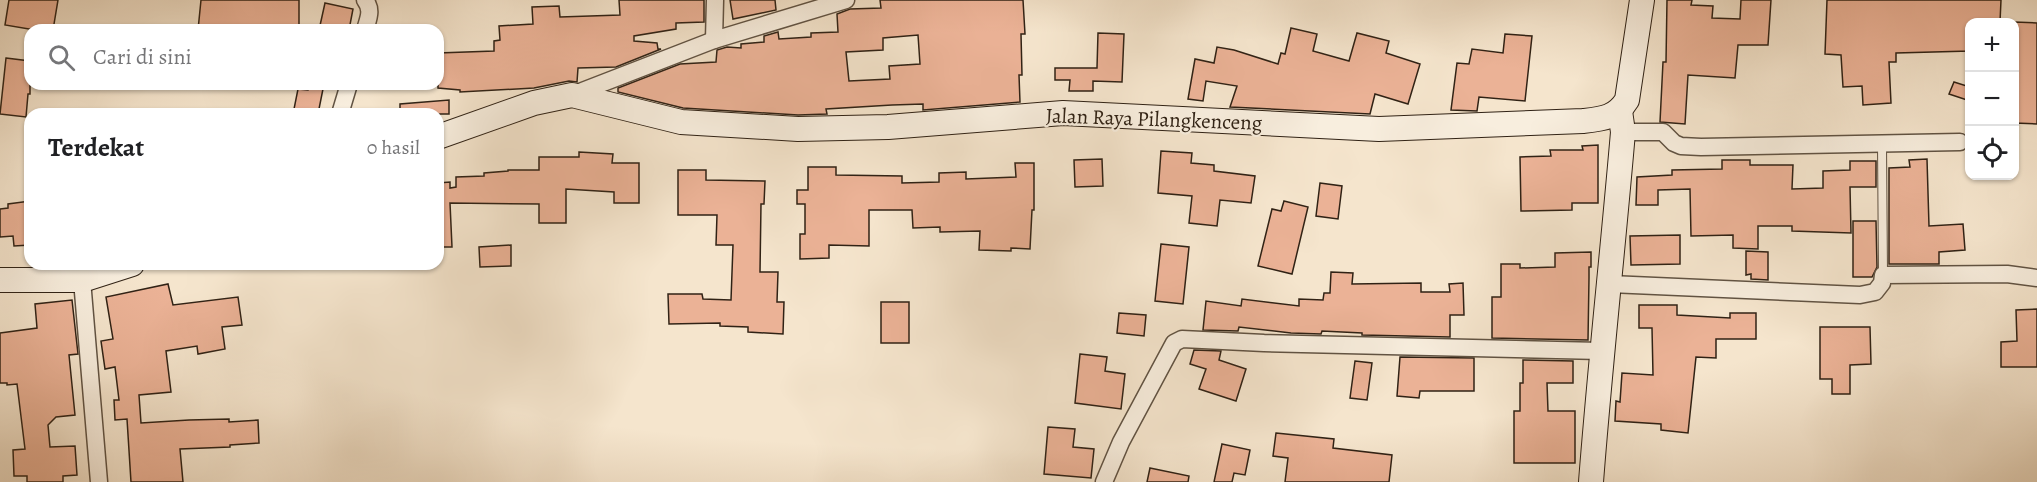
<!DOCTYPE html>
<html lang="id">
<meta charset="utf-8">
<style>
:root{--surface:#fff;--page:#f2f2f2;--text:#202124;--muted:#757577;--line:#e0e0e0}
body{margin:0;font-family:Alegreya,serif;background:var(--page);color:var(--text)}
.controls{position:absolute;right:18px;top:18px;display:grid;overflow:hidden;border-radius:12px;box-shadow:0 2px 4px #0004}
.controls button{width:54px;height:54px;display:grid;place-items:center;padding:0;border:0;border-bottom:2px solid var(--line);background:var(--surface);color:var(--text);font:30px sans-serif}
.list{margin:0;padding:0;list-style:none}
h2{display:flex;justify-content:space-between;align-items:center;height:78px;margin:0;padding:0 24px;font-size:26px}
h2 small{font-size:20px;font-weight:400;color:var(--muted)}
.icon{flex:none;width:33px;height:33px;fill:none;stroke:currentColor;stroke-width:2;stroke-linecap:round;stroke-linejoin:round}
.map{position:relative;flex:none;width:2037px;height:482px;overflow:hidden}
.search{position:absolute;background:var(--surface);box-shadow:0 2px 4px #0004;left:24px;top:24px;width:420px;height:66px;display:flex;align-items:center;gap:15px;box-sizing:border-box;padding:0 21px;border-radius:18px;color:var(--muted);font-size:22px}
.panel{position:absolute;background:var(--surface);box-shadow:0 2px 4px #0004;left:24px;top:108px;width:420px;height:162px;border-radius:18px}
.map>svg:first-child{display:block}
.building{fill:#ebb296;stroke:#302215;stroke-width:1.5;fill-rule:evenodd}
.lines{fill:none;stroke-linecap:round;stroke-linejoin:round}
.lane-casing{stroke:#615343;stroke-width:10}
.street-casing{stroke:#615343;stroke-width:19}
.secondary-casing{stroke:#302215;stroke-width:26}
.lane{stroke:#f8eede;stroke-width:8}
.street{stroke:#f8eede;stroke-width:16}
.secondary{stroke:#f8eede;stroke-width:24}
.labels{text-anchor:middle;stroke-width:4.5;stroke-linejoin:round;paint-order:stroke}
.street-label{font-size:21px;fill:#302215;stroke:#f8eede}
</style>
<div class="map">
<svg width="2037" height="482" viewBox="0 0 2037 482">
<rect width="100%" height="100%" fill="#f5e5cd"/>
<filter id="stains"><feTurbulence type="fractalNoise" baseFrequency=".00333" numOctaves="4"/><feColorMatrix values="0 0 0 0 .2 0 0 0 0 .09 0 0 0 0 .02 0 0 0 .5 -.17"/></filter>
<radialGradient id="worn" r=".72"><stop offset=".6" stop-color="#630" stop-opacity="0"/><stop offset="1" stop-color="#630" stop-opacity=".3"/></radialGradient>
<g class="building">
<path d="M9,0h49l-5,30h-18l-30,-5z"/>
<path d="M201,0h98v25h-20v5h-81z"/>
<path d="M619,0h85v22l-28,1v6l-42,7v5l23,2 1,6h3l-45,18 -38,1 -1,14 -8,-1 -35,7 -74,4v-2l-22,-2v-35l56,-2v-10l6,-1 -1,-14 34,-2 -1,-17 27,-1 1,11 60,-2z"/>
<path d="M730,0h45l1,10 -43,9z"/>
<path d="M880,0h143l2,34h-4l1,41h-3l1,27 -97,8v-6l-31,1 -66,4 1,5 -29,1 -115,-7 -65,-16v-4l62,-24 36,-2 1,-12 10,-3 14,1v-4l23,-2v-6l14,-4 1,7 32,-2v-4l27,-1 -1,-18 13,-5 31,-1zM918,35l2,29 -31,2 1,13 -41,2 -3,-29 37,-2v-12z"/>
<path d="M1667,0h25l-1,5 22,1 -1,12 28,1 1,-19h30l-3,45h-30l-3,33 -47,-3 -3,49 -25,-2 3,-60h3z"/>
<path d="M1827,0h174l-1,22h-30v29l-74,2v9h-7l2,41 -28,2 -1,-19 -19,1 -2,-32 -16,-1z"/>
<path d="M325,3l28,6 -4,21h-30z"/>
<path d="M2014,22l23,1v101l-23,-1z"/>
<path d="M1291,28l26,6 -4,17 36,10 8,-28 32,8 -3,12 34,11 -12,40 -33,-10 -5,20 -140,-7 7,-21 -31,-5 -3,20 -15,-2 7,-40 19,4 3,-16 17,3 44,14 3,-11 4,1z"/>
<path d="M1098,33l26,1 -2,48 -29,-1v10h-24l1,-11h-15v-12h42z"/>
<path d="M1505,34l27,2 -7,65 -46,-4 -2,14 -26,-1 6,-47 12,1 3,-15 31,4z"/>
<path d="M6,58l24,3v33h-2l-2,23 -26,-3z"/>
<path d="M1954,82l16,5v14l-21,-7z"/>
<path d="M309,84h15l-6,30h-25l5,-25 10,1z"/>
<path d="M449,100v14h-49v-10z"/>
<path d="M1598,145v58h-26v7l-51,1 -1,-54 31,-1 -1,-6h33l-1,-4z"/>
<path d="M1161,151l31,2 -1,10 23,2v6l41,5 -4,27 -31,-3 -3,26 -28,-3 3,-27 -34,-3z"/>
<path d="M579,152l34,2 -1,9h27v40h-25v-11l-48,-3v34h-27v-19l-89,-1 2,44h-14v-64l12,-1v6l6,-1v-10l28,-1v-3l24,-2v-1h31v-13h40z"/>
<path d="M1102,159l1,27 -28,1 -1,-27z"/>
<path d="M1927,159l2,67 34,-2 2,26 -26,2v12h-50v-96l21,-1 -1,-7z"/>
<path d="M1722,160h28v5h43l-1,24 31,-1v-17l27,-1v-9h26v26h-26l1,46 -59,-2v-5h-34v23l-25,-1v-13l-42,1 -1,-47 -32,1v15h-22l1,-28 35,-2v-5l50,-1z"/>
<path d="M1015,163h19v47h-2l-2,39 -19,-1v3l-32,-1 1,-19 -40,1v-5l-27,1 -1,-18h-43v36l-40,-1v13l-29,1v-25h5v-30h-8v-14h11v-23h28v8l66,1v7l37,-1v-9l27,-1v7l50,-2z"/>
<path d="M678,170h28v10l59,1 -1,23h-3l-1,68h18l-1,30h7l-1,32 -35,-2v-5l-28,-1v-3l-51,1 -1,-30h34l1,5 28,1 2,-55h-17l1,-30h-39z"/>
<path d="M1320,183l22,3 -4,33 -22,-3z"/>
<path d="M30,201v44l-16,1 -1,-10 -13,1v-28l8,-1v-4z"/>
<path d="M1284,201l24,6 -16,67 -34,-8 14,-57 9,2z"/>
<path d="M1853,221h23l1,46 -5,10h-19z"/>
<path d="M1680,235v29l-49,1 -1,-29z"/>
<path d="M1161,244l28,3 -6,57 -28,-3z"/>
<path d="M511,245v21l-31,1 -1,-20z"/>
<path d="M1746,251l22,1v28l-17,-1v-5l-5,1z"/>
<path d="M1591,252v15h-2v11l-1,62 -96,-2v-41h9v-33h19v4l35,-1v-14z"/>
<path d="M1331,272l22,1 -1,11 69,-1v9h29l-1,-8 14,-1 1,32h-14v22l-88,-2v-2l-40,-2 -1,3 -30,-1 -52,-6 -1,4 -35,-1 3,-29 35,5 1,-7 57,7v-7l24,1 1,-7h6z"/>
<path d="M168,284l5,21 65,-8 4,28 -20,2 3,22 -27,5 -1,-8 -31,5 5,41 -32,3 2,28 48,-3 40,-1v3l29,-2 1,23 -29,2v2l-50,2 3,33h-52l-4,-63 -12,1 -1,-20h5l-4,-33 -10,2 -4,-28 12,-2 -7,-42z"/>
<path d="M72,300l6,54 -9,1 6,60 -19,2 -8,8 2,22 25,-1 2,29 -14,1v6h-36v-6h-13l-1,-26 12,-1 -8,-65 -10,1v-2h-7v-50l37,-5 -2,-24z"/>
<rect x="881" y="302" width="28" height="41"/>
<path d="M1639,305h38v10l53,3v-5h26v26h-40v19l-20,-1 -8,76 -27,-3v-6l-46,-3 1,-20 4,1 2,-29 31,2 -1,-47h-13z"/>
<path d="M2037,309v58h-36v-25l16,-1 -1,-31z"/>
<path d="M1119,313l27,2 -2,21 -27,-3z"/>
<path d="M1820,327h50l1,37 -21,1v29h-18v-15h-12z"/>
<path d="M1194,350l27,1 -2,9 27,9 -10,32 -37,-12 7,-20 -16,-5z"/>
<path d="M1080,354l27,3 -2,14 20,3 -4,35 -46,-6z"/>
<path d="M1400,357l74,1v33h-54l-1,7 -22,-2z"/>
<path d="M1523,360l50,1v22h-26l1,28h27v52h-61v-52h6v-28h3z"/>
<path d="M1355,361l17,2 -5,37 -17,-2z"/>
<path d="M1048,427l27,2 -2,18 21,2 -3,29 -47,-4z"/>
<path d="M1276,433l58,6 -1,9 59,7 -3,27h-104l3,-24 -15,-2z"/>
<path d="M1222,444l28,6 -5,25 -11,-2 -2,9h-18z"/>
<path d="M1150,468l39,8 -1,6h-41z"/>
</g>
<g class="lines">
<defs>
<path id="lane" d="M1882,144l1,131"/>
<g id="street">
<path d="M365,30c3,-11 8,-20 0,-30"/>
<path d="M714,40l1,-40"/>
<path d="M572,95l142,-55 132,-40"/>
<path d="M340,114l9,-30"/>
<path d="M1623,132h40l11,11 7,3 20,1 259,-5"/>
<path d="M82,280l17,202"/>
<path d="M1610,284l250,11 15,-3 7,-9 1,-8 124,-1 30,4"/>
<path d="M1104,482l17,-40 53,-99 8,-4 82,4 337,8"/>
</g>
<g id="secondary">
<path d="M438,137l96,-34 38,-8 109,27 117,7 90,-2 175,-14 316,16 204,-8c19,-2 33,-3 44,-21l15,-100"/>
<path d="M0,280h82l50,-16"/>
<path d="M1591,482c9,-117 22,-233 32,-350l-3,-21"/>
</g>
</defs>
<use href="#lane" class="lane-casing"/>
<use href="#street" class="street-casing"/>
<use href="#secondary" class="secondary-casing"/>
<use href="#lane" class="lane"/>
<use href="#street" class="street"/>
<use href="#secondary" class="secondary"/>
</g>
<g class="labels">
<g class="street-label">
<text transform="translate(1154 119) rotate(2)" y="7">Jalan Raya Pilangkenceng</text>
</g>
</g>
<rect width="100%" height="100%" filter="url(#stains)"/>
<rect width="100%" height="100%" fill="url(#worn)"/>
</svg>
<div class="controls">
<button>+</button>
<button>−</button>
<button><svg class="icon" aria-label="locate" viewBox="0 0 24 24"><circle cx="12" cy="12" r="6"/><path d="M12 2v4M12 18v4M2 12h4M18 12h4"/></svg></button>
</div>
<div class="search"><svg class="icon" aria-label="search" viewBox="0 0 24 24"><circle cx="10" cy="10" r="6"/><path d="M15 15l6 6"/></svg>Cari di sini</div>
<section class="panel">
<h2>Terdekat<small>0 hasil</small></h2>
<ul class="list">
</ul>
</section>
</div>
